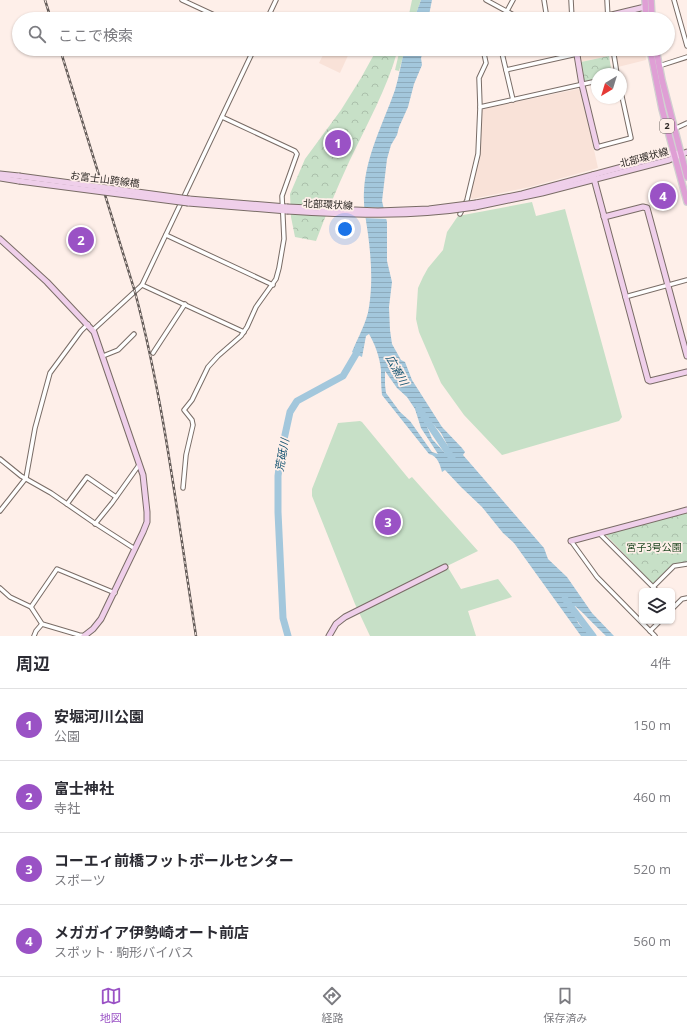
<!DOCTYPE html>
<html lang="ja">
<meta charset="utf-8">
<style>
:root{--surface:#fff;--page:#f2f2f3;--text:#2b2b33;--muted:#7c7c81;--line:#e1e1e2;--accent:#9a52c5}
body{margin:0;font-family:"Open Sans","Noto Sans JP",sans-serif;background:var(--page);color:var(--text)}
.controls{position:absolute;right:12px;bottom:12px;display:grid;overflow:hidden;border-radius:6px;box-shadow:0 1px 3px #0004}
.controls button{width:36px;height:36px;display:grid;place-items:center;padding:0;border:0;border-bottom:1px solid var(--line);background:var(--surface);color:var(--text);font:20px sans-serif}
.compass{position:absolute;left:591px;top:68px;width:36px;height:36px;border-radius:50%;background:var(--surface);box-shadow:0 1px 3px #0004;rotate:218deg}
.you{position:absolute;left:345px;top:229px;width:14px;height:14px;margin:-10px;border:3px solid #fff;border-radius:50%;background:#1a73e8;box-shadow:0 0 0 6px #1a73e833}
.badge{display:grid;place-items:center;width:26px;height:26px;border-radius:50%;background:var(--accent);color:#fff;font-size:13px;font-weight:700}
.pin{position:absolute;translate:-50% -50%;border:2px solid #fff;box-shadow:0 1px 4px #0006}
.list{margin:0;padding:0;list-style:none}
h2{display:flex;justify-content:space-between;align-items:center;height:52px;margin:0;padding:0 16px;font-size:17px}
h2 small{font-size:13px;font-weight:400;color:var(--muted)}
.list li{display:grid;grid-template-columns:26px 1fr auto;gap:12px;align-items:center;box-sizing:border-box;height:72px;padding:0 16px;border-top:1px solid var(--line)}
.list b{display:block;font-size:15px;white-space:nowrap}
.list p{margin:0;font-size:13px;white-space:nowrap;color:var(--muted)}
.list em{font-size:13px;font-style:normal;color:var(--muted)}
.icon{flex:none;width:22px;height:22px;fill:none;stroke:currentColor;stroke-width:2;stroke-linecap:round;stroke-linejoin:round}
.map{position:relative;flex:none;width:687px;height:636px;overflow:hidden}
.search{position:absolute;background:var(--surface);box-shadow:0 1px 3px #0004;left:12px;right:12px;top:12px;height:44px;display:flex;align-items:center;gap:10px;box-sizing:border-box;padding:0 14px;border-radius:22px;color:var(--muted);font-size:15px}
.sheet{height:340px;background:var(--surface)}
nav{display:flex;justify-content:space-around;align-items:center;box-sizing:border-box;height:56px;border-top:1px solid var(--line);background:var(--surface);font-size:11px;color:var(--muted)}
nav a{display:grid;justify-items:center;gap:2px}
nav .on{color:var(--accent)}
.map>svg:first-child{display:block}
.built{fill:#f9e2d8}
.grass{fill:#c7e0c7}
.park{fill:url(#park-crowns)}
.water{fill:url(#water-rules);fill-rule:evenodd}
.pier{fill:#feefe9}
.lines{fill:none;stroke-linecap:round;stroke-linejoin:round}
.river{stroke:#a3c7dc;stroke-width:7}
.street-casing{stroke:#796c66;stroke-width:5.5}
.secondary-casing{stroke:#796c66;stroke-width:7}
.primary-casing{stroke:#d1d0d0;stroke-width:8}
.street{stroke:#fff;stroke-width:3.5}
.secondary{stroke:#efcfea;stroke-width:5}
.primary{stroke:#df9fd5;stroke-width:5.5}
.rail-casing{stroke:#625a57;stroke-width:2.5}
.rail{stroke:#feefe9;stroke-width:1;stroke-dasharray:3;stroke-linecap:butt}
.secondary-bridge-casing{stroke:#796c66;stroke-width:7;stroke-linecap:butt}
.secondary-bridge{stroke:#efcfea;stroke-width:5}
.labels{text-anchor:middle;stroke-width:3.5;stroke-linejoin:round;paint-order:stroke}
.shield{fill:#feefe9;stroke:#6e6662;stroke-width:1}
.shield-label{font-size:9px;font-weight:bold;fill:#302b28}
.street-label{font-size:10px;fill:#302b28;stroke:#feefe9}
.park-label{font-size:10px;fill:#1f4720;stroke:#feefe9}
.water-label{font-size:11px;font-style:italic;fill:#155472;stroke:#feefe9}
</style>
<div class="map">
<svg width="687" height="636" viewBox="0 0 687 636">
<defs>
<pattern id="park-crowns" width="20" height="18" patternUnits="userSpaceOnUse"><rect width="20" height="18" fill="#c7e0c7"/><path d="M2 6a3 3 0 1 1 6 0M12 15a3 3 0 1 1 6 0" fill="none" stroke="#abc0ab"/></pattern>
<pattern id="water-rules" width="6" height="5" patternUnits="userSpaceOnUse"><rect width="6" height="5" fill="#a3c7dc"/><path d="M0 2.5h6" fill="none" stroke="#8dabbd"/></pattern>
</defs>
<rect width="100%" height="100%" fill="#feefe9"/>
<g class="built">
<path d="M638,11l2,2 1,6h-13v-5z"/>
<path d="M326,49h25l-11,24 -21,-10z"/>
<path d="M579,49h29l1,7 -28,6z"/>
<path d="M615,49h30l1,11 -28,7z"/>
<path d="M578,89l3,2 17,77 -68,19 -58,12 -2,-2 9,-41 3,-47z"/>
</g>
<g class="grass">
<path d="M412,0h9l-7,19h-6z"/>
<path d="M400,49h5l-6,22 -4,-1z"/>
<path d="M532,202l4,14 29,-7 57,208 -3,4 -117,34 -38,-40 -23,-32 -22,-51 -3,-13 2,-31 5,-11 5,-9 15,-18 4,-18 11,-16z"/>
<path d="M360,421l2,1 47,57 3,-2 66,74 -31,15 14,23 37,-10 14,18 -44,14 8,25h-106l-15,-32 -43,-108v-7l26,-66z"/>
</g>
<g class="park">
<path d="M377,49h21c-11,40 -31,75 -49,113 -12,26 -23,52 -33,79l-21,-4 -4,-20 -1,-23 15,-35 36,-49 20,-32z"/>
<path d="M609,56l3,18h-15v6l-11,2 -2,-1 -3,-19z"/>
<path d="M687,513v50l-15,2 -18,18h-2l-45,-47 -1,-2z"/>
</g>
<g class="water">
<path d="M421,0h11l-3,15v4h-15z"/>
<path d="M405,49h19l-3,9 1,7 -8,19 -6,23 -9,20 -2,8 -6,10 -4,14 -5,42 5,21v39l5,21 -3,25 1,23 2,14 9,16 4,2 7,18 30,47 20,21 3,4 -2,3 81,93 4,11 19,18 25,36 22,23h-8c-11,-10 -20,-21 -31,-30h-4l7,17 13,13h-10l-67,-93 -11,-10 -21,-26 -21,-20 -16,-17 -3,2c-2,-7 -4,-16 -13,-18l-47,-59c-1,-9 -1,-17 -1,-25 -1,-12 -6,-26 -12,-36l-3,2 -4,21 -10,-5c6,-15 15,-30 17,-45 4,-24 2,-50 -1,-73 -2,-14 -5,-28 -4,-43 2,-36 19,-67 31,-101 4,-13 6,-28 10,-41zM385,371l12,17 10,9 8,12 6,19 17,26 -6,-2 -22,-31 -10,-9 -14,-19 -1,-8zM424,414l17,19 7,13 -1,5 -2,2 -13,-14 -9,-22z"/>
</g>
<path class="pier" d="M363,207l22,1 3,11 -25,-1z"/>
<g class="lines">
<g class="river">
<path d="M419,409l33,49"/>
<path d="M565,599l28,37"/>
<path d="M288,636l-5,-18 -5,-106v-36l3,-23 9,-41 7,-11 46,-25 13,-22 3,-8"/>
</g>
<defs>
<g id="street">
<path d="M182,0l41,19"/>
<path d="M486,0l35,19"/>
<path d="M544,0l3,19"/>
<path d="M571,0l1,19"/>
<path d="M607,0l1,19"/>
<path d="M674,0l13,46"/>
<path d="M507,11l6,-11"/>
<path d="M267,19l9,-19"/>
<path d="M501,49l12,51"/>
<path d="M613,49l4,25"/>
<path d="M659,66l28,-9"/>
<path d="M506,70l71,-16"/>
<path d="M480,107l-1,-29 7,-15 -3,-14"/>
<path d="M674,129l13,-6"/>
<path d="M597,147l34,-9 -10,-46"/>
<path d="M460,214l7,-14 11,-46 2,-47 117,-26"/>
<path d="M166,235l107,50"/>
<path d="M142,285l102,47"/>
<path d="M625,297l62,-17"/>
<path d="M93,330l49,-45 112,-236"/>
<path d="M153,353l32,-49"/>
<path d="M103,356l15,-6 16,-16"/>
<path d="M0,459l21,17 30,17 42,29 42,27"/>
<path d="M183,488l3,-33 7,-30 -1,-5 -8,-10 8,-10 16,-33 10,-11 23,-20 6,-9 9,-20 20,-28 3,-11 5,-29 -2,-43 15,-42 -2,-3 -73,-34"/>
<path d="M67,504l20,-27 29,20"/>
<path d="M0,511l26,-33 9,-50 15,-55 31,-42 7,-7"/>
<path d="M95,524l17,-21 27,-38"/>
<path d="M600,534l57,57"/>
<path d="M571,541l26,36 58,59"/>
<path d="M653,587l21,-21 13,-2"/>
<path d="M0,588l10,9 21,10 11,17 37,11 7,1"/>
<path d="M31,607l26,-38 58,24"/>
<path d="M672,609l10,-10 5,-1"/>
<path d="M650,631l10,-10"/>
<path d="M34,636l2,-5 6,-7"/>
</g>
<g id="secondary">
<path d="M595,19l50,-12"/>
<path d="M576,49l6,36 15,62"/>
<path d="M0,174l19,2"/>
<path d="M593,175l55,205 2,1 37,-9"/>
<path d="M0,178l19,3"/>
<path d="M189,199l98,8"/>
<path d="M188,203l99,8"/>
<path d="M476,203l46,-9 152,-41 4,1"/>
<path d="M475,207l67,-14 127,-33 18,-8"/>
<path d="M604,217l39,-10 4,1 40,148"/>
<path d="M0,239l47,43 47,50 49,143 4,37v10l-4,10 -42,87 -8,10 -9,7"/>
<path d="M571,541l116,-31"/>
<path d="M329,636l7,-12 9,-7 100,-50"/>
</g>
<g id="primary">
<path d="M645,0l1,19"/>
<path d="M651,0l1,19"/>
<path d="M650,49l12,60 25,93"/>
<path d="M656,49l6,31 25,97"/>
</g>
</defs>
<use href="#street" class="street-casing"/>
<use href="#secondary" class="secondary-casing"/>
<use href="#primary" class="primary-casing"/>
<use href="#street" class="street"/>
<use href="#secondary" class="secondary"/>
<use href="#primary" class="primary"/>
<defs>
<g id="rail">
<path d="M45,0l6,19"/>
<path d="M60,49l75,243c30,113 43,229 61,344"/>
</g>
</defs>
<use href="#rail" class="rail-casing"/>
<use href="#rail" class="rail"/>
<defs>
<g id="secondary-bridge">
<path d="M19,176l170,23"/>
<path d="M19,181l169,22"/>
<path d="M287,207l91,4 51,-2 47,-6"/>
<path d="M287,211c63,4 125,6 188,-4"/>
</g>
</defs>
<use href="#secondary-bridge" class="secondary-bridge-casing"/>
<use href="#secondary-bridge" class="secondary-bridge"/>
</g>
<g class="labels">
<rect class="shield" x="660" y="119" width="14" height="14" rx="3"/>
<g class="shield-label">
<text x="667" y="129">2</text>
</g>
<g class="street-label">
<text transform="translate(644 157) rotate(-15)" y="4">北部環状線</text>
<text transform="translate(105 179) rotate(7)" y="4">お富士山跨線橋</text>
<text transform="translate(328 204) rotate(3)" y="4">北部環状線</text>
</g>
<g class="park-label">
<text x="654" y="551">宮子3号公園</text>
</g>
<g class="water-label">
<text transform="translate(397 370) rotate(61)" y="4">広瀬川</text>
<text transform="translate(282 455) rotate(-80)" y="4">荒砥川</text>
</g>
</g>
</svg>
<div class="controls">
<button><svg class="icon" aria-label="layers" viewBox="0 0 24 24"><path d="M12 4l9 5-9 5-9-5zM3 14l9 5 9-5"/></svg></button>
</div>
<svg class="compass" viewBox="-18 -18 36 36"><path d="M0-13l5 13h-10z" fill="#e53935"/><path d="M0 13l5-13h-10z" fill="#7c7c81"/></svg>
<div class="you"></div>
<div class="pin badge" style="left:338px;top:143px">1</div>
<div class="pin badge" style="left:81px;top:240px">2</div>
<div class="pin badge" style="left:388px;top:522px">3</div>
<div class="pin badge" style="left:663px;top:196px">4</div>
<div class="search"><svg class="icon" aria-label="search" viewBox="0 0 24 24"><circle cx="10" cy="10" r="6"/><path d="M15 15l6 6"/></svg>ここで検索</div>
</div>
<section class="sheet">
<h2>周辺<small>4件</small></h2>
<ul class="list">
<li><span class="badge">1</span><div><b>安堀河川公園</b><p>公園</p></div><em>150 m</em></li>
<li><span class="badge">2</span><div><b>富士神社</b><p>寺社</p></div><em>460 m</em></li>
<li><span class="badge">3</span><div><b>コーエィ前橋フットボールセンター</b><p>スポーツ</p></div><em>520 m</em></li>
<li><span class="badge">4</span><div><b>メガガイア伊勢崎オート前店</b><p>スポット · 駒形バイパス</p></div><em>560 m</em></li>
</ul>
</section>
<nav>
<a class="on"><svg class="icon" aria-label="map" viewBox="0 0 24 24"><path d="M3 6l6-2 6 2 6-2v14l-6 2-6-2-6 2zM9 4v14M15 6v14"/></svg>地図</a>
<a><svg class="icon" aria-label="directions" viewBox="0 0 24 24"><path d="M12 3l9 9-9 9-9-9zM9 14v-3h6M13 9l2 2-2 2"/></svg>経路</a>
<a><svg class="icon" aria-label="saved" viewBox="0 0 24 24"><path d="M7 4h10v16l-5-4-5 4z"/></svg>保存済み</a>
</nav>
